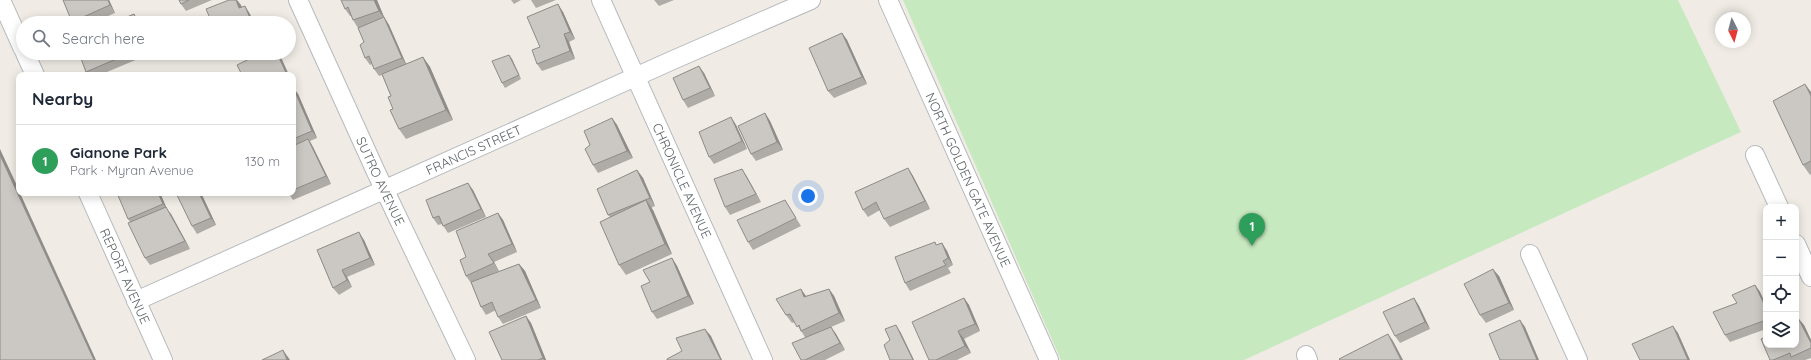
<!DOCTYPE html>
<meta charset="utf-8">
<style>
:root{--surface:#fff;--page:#f2f2f3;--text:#1f2937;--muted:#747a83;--line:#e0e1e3;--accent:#7c3aed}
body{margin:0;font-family:Quicksand,sans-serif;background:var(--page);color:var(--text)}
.controls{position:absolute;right:12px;bottom:12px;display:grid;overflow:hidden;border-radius:8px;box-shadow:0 2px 10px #0003}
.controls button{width:36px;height:36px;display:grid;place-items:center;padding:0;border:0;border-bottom:1px solid var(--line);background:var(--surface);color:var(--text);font:20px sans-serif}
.compass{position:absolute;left:1715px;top:12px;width:36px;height:36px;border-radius:50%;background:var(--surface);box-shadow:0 2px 10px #0003;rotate:174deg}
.you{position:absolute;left:808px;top:196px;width:14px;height:14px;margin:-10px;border:3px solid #fff;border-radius:50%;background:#1a73e8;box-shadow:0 0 0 6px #1a73e833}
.badge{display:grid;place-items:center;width:26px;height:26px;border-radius:50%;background:var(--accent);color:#fff;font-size:13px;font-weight:700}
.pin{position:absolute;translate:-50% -33px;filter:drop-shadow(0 1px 2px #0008)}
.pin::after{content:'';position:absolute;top:21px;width:14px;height:12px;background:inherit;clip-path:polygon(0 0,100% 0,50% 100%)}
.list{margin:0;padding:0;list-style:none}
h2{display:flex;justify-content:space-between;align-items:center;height:52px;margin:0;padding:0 16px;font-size:17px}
h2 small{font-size:13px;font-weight:400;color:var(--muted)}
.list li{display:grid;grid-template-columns:26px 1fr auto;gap:12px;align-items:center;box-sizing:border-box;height:72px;padding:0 16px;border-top:1px solid var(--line)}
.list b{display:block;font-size:15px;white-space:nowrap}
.list p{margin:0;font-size:13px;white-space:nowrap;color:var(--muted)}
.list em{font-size:13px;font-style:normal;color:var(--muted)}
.icon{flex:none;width:22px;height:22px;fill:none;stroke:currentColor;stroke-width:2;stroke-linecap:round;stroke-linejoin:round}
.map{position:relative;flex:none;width:1811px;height:360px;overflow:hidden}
.search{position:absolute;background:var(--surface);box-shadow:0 2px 10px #0003;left:16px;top:16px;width:280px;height:44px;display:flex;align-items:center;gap:10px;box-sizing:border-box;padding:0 14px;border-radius:22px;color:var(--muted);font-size:15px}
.panel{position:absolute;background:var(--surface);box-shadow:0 2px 10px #0003;left:16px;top:72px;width:280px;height:124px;border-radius:8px}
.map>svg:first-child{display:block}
.green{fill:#c7e9c0}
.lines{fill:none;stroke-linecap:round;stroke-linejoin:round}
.street-casing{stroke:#b6b9bd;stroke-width:20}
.street{stroke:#fff;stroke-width:18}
.wall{fill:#afaba7}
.shaded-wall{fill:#8e8b88}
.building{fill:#cbc7c2;stroke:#8e8b88}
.labels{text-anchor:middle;stroke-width:3;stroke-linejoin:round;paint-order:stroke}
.street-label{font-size:13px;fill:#5d6367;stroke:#fff}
</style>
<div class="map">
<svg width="1811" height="360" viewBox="0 0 1811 360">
<rect width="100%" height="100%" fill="#f0ece5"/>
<path class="green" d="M903,0h775l63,132 -497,228h-183z"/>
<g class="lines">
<defs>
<g id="street">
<path d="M1,0l22,49"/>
<path id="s1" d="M298,0l78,172 90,188"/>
<path id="s2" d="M601,0l162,360"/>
<path id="s3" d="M888,0l161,360"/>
<path d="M25,53l10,22"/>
<path d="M1755,155l24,52"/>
<path id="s4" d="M88,193l75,167"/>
<path d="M1796,244l15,33"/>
<path d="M1530,254l48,106"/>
<path id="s5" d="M136,301l537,-241 138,-60"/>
<path d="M1306,355l2,5"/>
</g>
</defs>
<use href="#street" class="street-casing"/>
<use href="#street" class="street"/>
</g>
<g class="wall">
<path d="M63,0h46l6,13 -23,10h-19z"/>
<path d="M179,0h33l-26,11 -5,-7z"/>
<path d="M341,0h36l7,17 5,8 17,39 17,-7 7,10 23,53 -47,19 -7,-10 -6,-20 -2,-13 -9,-21 -3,1 -5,-7 -2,-5 -2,1 -5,-7 -1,-16 -6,-14 -5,-8 -2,-4h-1l-5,-7z"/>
<path d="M511,0h10l-7,4z"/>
<path d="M531,0h25l-20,8z"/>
<path d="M654,0h20l-15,6z"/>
<path d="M563,12l12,27 -6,3 6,17 -33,12 -5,-7 3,-17z"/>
<path d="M842,33l5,7 20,44 -33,14 -6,-7z"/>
<path d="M79,53h73l-52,22h-12l-2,-3z"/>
<path d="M225,53h14l-11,5z"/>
<path d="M509,55l3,4 9,20 -16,9 -3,-5z"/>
<path d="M704,73l11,23 -27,12 -5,-8z"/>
<path d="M293,85l1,4 4,5 19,44 -7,3 3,6 18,37 -38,16 -5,-7h5z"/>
<path d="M1811,92v82l-1,1 -7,-10z"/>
<path d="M765,113l5,8 13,29 -27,11 -5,-7z"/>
<path d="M731,117l5,8 11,24 -33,15 -5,-7z"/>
<path d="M612,118l5,7 16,33 -35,15 -5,-8 -3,-20z"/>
<path d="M908,168l5,8 17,33 -40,18 -6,-8 -4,-9 -12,7 -5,-7z"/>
<path d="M742,169l5,8 14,25 -31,13 -5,-8z"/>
<path d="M637,170l6,8 12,28 -4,2 2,2 19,44 -46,21 -7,-10 -9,-48 -2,-2z"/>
<path d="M473,190l13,27 -38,16 -6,-9 -4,1 -5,-7z"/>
<path d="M160,193l7,16 4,5 19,35 -40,16 -5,-7 -15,-36 -2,-3z"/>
<path d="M201,193l15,32 -19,9 -5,-8z"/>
<path d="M785,200l16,26 -48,24 -5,-8z"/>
<path d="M498,213l5,7 14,32 -23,10 5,9 -16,7 36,-14 6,7 16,37 -38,16 -5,-7 -2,-7 -10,5 -5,-8 -10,-24 -5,-7v-19z"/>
<path d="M364,240l11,25 -28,12 5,10 -13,8 -6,-7 -16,-38z"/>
<path d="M942,243l5,8 6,14 -5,3 3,5 -41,18 -5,-8 32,-38z"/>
<path d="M672,258l5,8 17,38 -37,15 -5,-7 -2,-30z"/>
<path d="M1499,276l15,34 -28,13 -6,-8z"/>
<path d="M1755,285l5,7 6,13v24l-36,13 -5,-7 12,-32z"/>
<path d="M829,289l5,7 11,25 -14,6 5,7 9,16 -20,10h-24l4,-23 -10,-15 -3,1 -6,-8 20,-19z"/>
<path d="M964,298l5,7 11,26 -16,8 7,14 -14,7h-28z"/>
<path d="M1414,298l5,8 11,23 -30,14 -5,-7z"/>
<path d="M526,316l5,7 15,37h-44z"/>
<path d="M1804,325l7,15v18l-6,2h-35z"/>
</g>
<g class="shaded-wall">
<path d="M108,0h1l6,13 -5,-8z"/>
<path d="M236,0h1l4,5 4,10 -6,-7z"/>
<path d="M374,0h3l7,17 5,8 18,41 -5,-8 -18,-40 -5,-7z"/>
<path d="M558,4l5,8 12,27 -5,-7z"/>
<path d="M245,6l5,8 4,9h-2z"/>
<path d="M134,14l5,8 1,1h-2z"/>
<path d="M842,33l5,7 20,44 -5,-7z"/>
<path d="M564,34l5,8 6,17 -5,-8z"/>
<path d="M277,53h2l10,22h-2z"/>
<path d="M509,55l3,4 9,20z"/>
<path d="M423,57l7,10 23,53 -7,-10z"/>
<path d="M699,66l5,7 11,23 -5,-8z"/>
<path d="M1805,84l6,8v4z"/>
<path d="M293,87l5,7 19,44 -5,-7z"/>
<path d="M765,113l5,8 13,29 -6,-8z"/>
<path d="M731,117l5,8 11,24 -5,-8z"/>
<path d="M612,118l5,7 16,33 -6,-7z"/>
<path d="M308,139l5,8 18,37 -5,-8z"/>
<path d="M0,149l19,41v3h1l76,167h-2l-94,-205z"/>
<path d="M908,168l5,8 17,33 -5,-8z"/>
<path d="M742,169l5,8 14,25 -5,-8z"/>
<path d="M637,170l6,8 12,28 -5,-8z"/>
<path d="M468,183l5,7 13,27 -5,-8z"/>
<path d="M158,193h2l7,16 4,5 19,35 -5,-8 -17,-31 -5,-6z"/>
<path d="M199,193h2l15,32 -5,-7z"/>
<path d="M646,200l7,10 19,44 -7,-10z"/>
<path d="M498,213l5,7 14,32 -5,-8z"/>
<path d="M359,232l5,8 11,25 -5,-7z"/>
<path d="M942,243l5,8 6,14 -5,-7z"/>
<path d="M488,254l6,8 5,9 -5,-8z"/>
<path d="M672,258l5,8 17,38 -6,-8z"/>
<path d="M519,264l6,7 16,37 -5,-8z"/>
<path d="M1493,269l6,7 15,34 -5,-7z"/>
<path d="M342,270l5,7 5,10 -5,-7z"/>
<path d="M1755,285l5,7 6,13v3z"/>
<path d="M801,289l5,7 -2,1z"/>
<path d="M829,289l5,7 11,25 -6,-8z"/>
<path d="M964,298l5,7 11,26 -5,-7z"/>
<path d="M1414,298l5,8 11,23 -5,-7z"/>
<path d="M526,316l5,7 15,37h-2l-1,-2z"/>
<path d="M1798,318l6,7 7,15v3z"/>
<path d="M1520,320l5,7 14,33h-2z"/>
<path d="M896,325l5,8 13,27h-1z"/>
<path d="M1673,326l5,7 12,27h-2z"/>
<path d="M831,327l5,7 9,16 -5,-7z"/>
<path d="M705,329l6,7 11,24h-1z"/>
<path d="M958,331l6,8 7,14 -6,-7z"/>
<path d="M1388,334l5,7 10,19h-2z"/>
<path d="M283,350l7,10h-3z"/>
</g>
<g class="building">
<path d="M63,0h45l2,5 -38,17z"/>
<path d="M179,0h10l-8,4z"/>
<path d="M229,0h7l3,8 6,-2 7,17h-40l-6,-14z"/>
<path d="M341,0h33l5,11 -26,9 -5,-13 -3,2z"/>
<path d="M558,4l12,28 -6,2 6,17 -33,13 -5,-14 8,-3 -13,-30z"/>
<path d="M134,14l4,9h-25z"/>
<path d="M384,17l18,41 -28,11 -5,-13 -4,2 -5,-13 4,-3 -6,-14z"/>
<path d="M842,33l20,44 -34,14 -19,-43z"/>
<path d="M79,53h51l-44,19z"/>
<path d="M261,53h16l10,22h-50l4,-2 -4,-8z"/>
<path d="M509,55l10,20 -17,8 -10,-22z"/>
<path d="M423,57l23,53 -47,19 -9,-19 3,-1 -5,-12 3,-1 -9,-22z"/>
<path d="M699,66l11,22 -27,12 -10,-22z"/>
<path d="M1805,84l6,12v65l-8,4 -30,-64z"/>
<path d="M293,87l19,44 -19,8z"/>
<path d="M765,113l12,29 -26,12 -13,-28z"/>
<path d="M731,117l11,24 -33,16 -10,-25z"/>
<path d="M612,118l15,33 -34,14 -8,-16 5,-4 -6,-14z"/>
<path d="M308,139l18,37 -33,14v-44z"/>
<path d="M0,155l94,205h-94z"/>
<path d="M908,168l17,33 -41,18 -8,-17 -13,8 -8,-18z"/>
<path d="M742,169l14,25 -31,13 -11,-28z"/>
<path d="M637,170l13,28 -42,17 -11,-26z"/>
<path d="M468,183l13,26 -38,17 -4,-10 -6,2 -7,-18z"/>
<path d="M117,193h41l5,11 -35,15z"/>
<path d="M176,193h23l12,25 -19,8z"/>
<path d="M646,200l19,44 -46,21 -19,-43z"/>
<path d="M785,200l11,18 -48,24 -11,-22z"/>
<path d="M166,207l19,34 -40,17 -17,-35z"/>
<path d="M498,213l14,31 -24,10 6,9 -28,13 -6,-16 6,-3 -10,-26z"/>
<path d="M359,232l11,26 -28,12 5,10 -14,8 -16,-38z"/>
<path d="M935,242l1,3 6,-2 6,15 -5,3 3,4 -41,18 -10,-26z"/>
<path d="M672,258l16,38 -36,16 -11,-26 9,-4 -7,-12z"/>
<path d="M519,264l17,36 -38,17 -6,-15 -11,5 -10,-25z"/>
<path d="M1493,269l16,34 -29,12 -16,-31z"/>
<path d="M1755,285l11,23v12l-41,15 -12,-23 24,-9 -5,-8z"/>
<path d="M801,289l3,8 25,-8 10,24 -38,18 -2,-6 -2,2 -7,-13 -4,1 -10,-16z"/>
<path d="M964,298l11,26 -17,7 7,15 -29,14h-7l-17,-38z"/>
<path d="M1414,298l11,24 -30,14 -12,-24z"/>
<path d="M526,316l17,42 -5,2h-36l-13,-28z"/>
<path d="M1798,318l13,25v5l-20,9 -1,-4 -17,7h-3l-9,-21 5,-2v8h30v-26z"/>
<path d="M1520,320l17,40h-37l-11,-26z"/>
<path d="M896,325l17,35h-23l-6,-15 6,-5 -5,-11z"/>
<path d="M1673,326l15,34h-48l-8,-16z"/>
<path d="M831,327l9,16 -35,17h-4l-9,-17z"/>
<path d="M705,329l16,31h-54v-1l15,-8 -6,-13z"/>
<path d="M1388,334l13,26h-61l-1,-1z"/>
<path d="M283,350l4,10h-25z"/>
</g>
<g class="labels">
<g class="street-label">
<text dy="5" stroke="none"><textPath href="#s5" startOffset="370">FRANCIS STREET</textPath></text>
<text dy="5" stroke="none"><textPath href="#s2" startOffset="198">CHRONICLE AVENUE</textPath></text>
<text dy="5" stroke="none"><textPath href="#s3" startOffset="197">NORTH GOLDEN GATE AVENUE</textPath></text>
<text dy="5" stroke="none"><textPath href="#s1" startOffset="199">SUTRO AVENUE</textPath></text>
<text dy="5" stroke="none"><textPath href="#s4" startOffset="91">REPORT AVENUE</textPath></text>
</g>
</g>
</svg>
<div class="controls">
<button>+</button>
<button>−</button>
<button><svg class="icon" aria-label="locate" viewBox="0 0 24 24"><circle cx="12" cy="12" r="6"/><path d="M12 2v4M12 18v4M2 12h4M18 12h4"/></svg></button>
<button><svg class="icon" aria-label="layers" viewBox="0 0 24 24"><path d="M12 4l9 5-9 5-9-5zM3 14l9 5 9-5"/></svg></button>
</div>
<svg class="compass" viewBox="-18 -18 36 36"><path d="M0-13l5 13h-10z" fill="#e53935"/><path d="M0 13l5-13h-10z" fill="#747a83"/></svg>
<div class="you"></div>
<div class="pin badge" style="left:1252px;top:246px;background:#2e9e5b">1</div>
<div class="search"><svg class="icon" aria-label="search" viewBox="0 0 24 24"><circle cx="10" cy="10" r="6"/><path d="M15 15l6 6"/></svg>Search here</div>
<section class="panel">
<h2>Nearby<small></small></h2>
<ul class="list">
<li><span class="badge" style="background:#2e9e5b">1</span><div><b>Gianone Park</b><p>Park · Myran Avenue</p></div><em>130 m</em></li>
</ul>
</section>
</div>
